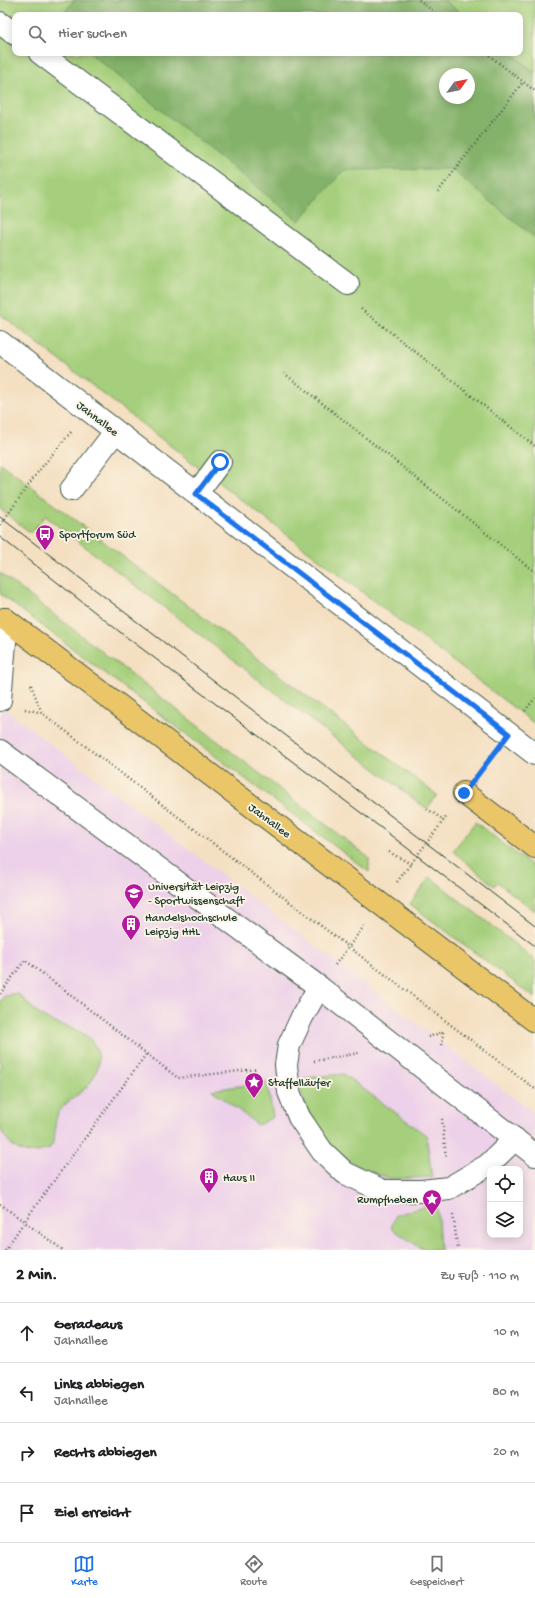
<!DOCTYPE html>
<html lang="de">
<meta charset="utf-8">
<style>
:root{--surface:#fff;--page:#f2f2f2;--text:#202124;--muted:#757577;--line:#e0e0e0;--accent:#1a73e8}
body{margin:0;font-family:"Gochi Hand",sans-serif;background:var(--page);color:var(--text)}
.controls{position:absolute;right:12px;bottom:12px;display:grid;overflow:hidden;border-radius:8px;box-shadow:0 2px 10px #0003}
.controls button{width:36px;height:36px;display:grid;place-items:center;padding:0;border:0;border-bottom:1px solid var(--line);background:var(--surface);color:var(--text);font:20px sans-serif}
.compass{position:absolute;left:439px;top:68px;width:36px;height:36px;border-radius:50%;background:var(--surface);box-shadow:0 2px 10px #0003;rotate:57deg}
.stop{position:absolute;width:12px;height:12px;margin:-9px;border:3px solid #1a73e8;border-radius:50%;background:#fff}
.stop.end{background:#1a73e8;border-color:#fff;box-shadow:0 1px 4px #0008}
.list{margin:0;padding:0;list-style:none}
h2{display:flex;justify-content:space-between;align-items:center;height:52px;margin:0;padding:0 16px;font-size:17px}
h2 small{font-size:13px;font-weight:400;color:var(--muted)}
.list li{display:grid;grid-template-columns:26px 1fr auto;gap:12px;align-items:center;box-sizing:border-box;height:60px;padding:0 16px;border-top:1px solid var(--line)}
.list b{display:block;font-size:15px;white-space:nowrap}
.list p{margin:0;font-size:13px;white-space:nowrap;color:var(--muted)}
.list em{font-size:13px;font-style:normal;color:var(--muted)}
.icon{flex:none;width:22px;height:22px;fill:none;stroke:currentColor;stroke-width:2;stroke-linecap:round;stroke-linejoin:round}
.map{position:relative;flex:none;width:535px;height:1250px;overflow:hidden}
.search{position:absolute;background:var(--surface);box-shadow:0 2px 10px #0003;left:12px;right:12px;top:12px;height:44px;display:flex;align-items:center;gap:10px;box-sizing:border-box;padding:0 14px;border-radius:8px;color:var(--muted);font-size:15px}
.sheet{height:292px;background:var(--surface)}
nav{display:flex;justify-content:space-around;align-items:center;box-sizing:border-box;height:56px;border-top:1px solid var(--line);background:var(--surface);font-size:11px;color:var(--muted)}
nav a{display:grid;justify-items:center;gap:2px}
nav .on{color:var(--accent)}
.map>svg:first-child{display:block}
.built{fill:#edd0e9;fill-rule:evenodd}
.green{fill:#a5cf7b;stroke:#628658;fill-rule:evenodd}
.forest{fill:#84b26b;stroke:#527850;fill-rule:evenodd}
.lines{fill:none;stroke-linecap:round;stroke-linejoin:round}
.minor-casing{stroke:#3f5549;stroke-width:24}
.major-casing{stroke:#3f5549;stroke-width:24}
.path{stroke:#3f5549;stroke-width:2.5;stroke-dasharray:1 3;stroke-linecap:butt}
.minor{stroke:#fff;stroke-width:22}
.major{stroke:#ebc669;stroke-width:22}
.tram{stroke:#1f3d34;stroke-width:1}
.route{stroke:#1a73e8;stroke-width:5}
.labels{text-anchor:middle;stroke-width:3.5;stroke-linejoin:round;paint-order:stroke}
.street-label{font-size:12px;fill:#1f3d34;stroke:#fcf5e5}
.poi-label{font-size:12px;fill:#1f3d34;stroke:#fcf5e5;text-anchor:start}
</style>
<div class="map">
<svg width="535" height="1250" viewBox="0 0 535 1250">
<rect width="100%" height="100%" fill="#fcf5e5"/>
<filter id="ink" filterUnits="userSpaceOnUse"><feTurbulence type="fractalNoise" baseFrequency=".025" numOctaves="2"/><feDisplacementMap in="SourceGraphic" scale="8" xChannelSelector="R" yChannelSelector="G"/><feConvolveMatrix kernelMatrix="1 2 1 2 8 2 1 2 1" color-interpolation-filters="sRGB"/></filter>
<filter id="wash" filterUnits="userSpaceOnUse"><feTurbulence type="fractalNoise" baseFrequency=".012" numOctaves="4" result="noise"/><feDisplacementMap in="SourceGraphic" scale="16" xChannelSelector="R" yChannelSelector="G"/><feGaussianBlur stdDeviation="0.9" result="paint"/><feColorMatrix in="noise" values="0 0 0 0 0 0 0 0 0 0 0 0 0 0 0 0 0 1.4 0 .05"/><feComposite in="paint" operator="in"/></filter>
<g filter="url(#wash)">
<rect width="100%" height="100%" fill="#f4dfc1"/>
<path class="built" d="M0,705l535,409v136h-535zM490,1169h30v66h-30z"/>
<g class="green">
<path d="M0,0h535v724l-384,-293 -151,-117zM15,15h505v38h-505zM445,74h24v24h-24z"/>
<path d="M0,463l437,332 -10,14 -382,-293 -14,17 -31,-24z"/>
<path d="M0,573l369,285v14l-369,-278z"/>
<path d="M475,822l60,46v43l-38,-29 -3,4 -41,-35z"/>
<path d="M430,877l105,83v38l-125,-94z"/>
<path d="M11,994h7c8,6 14,15 22,21 20,14 49,11 57,36 4,10 0,20 -5,29 -8,14 -24,18 -33,32 -6,9 -2,20 -6,29 0,3 -3,6 -4,8 -25,8 -35,3 -49,-20v-127l3,-5z"/>
<path d="M343,1074l83,61 6,42 -41,2 -32,-12 -31,-21 -21,-35 -10,-32z"/>
<path d="M267,1082l6,35 -15,8 -46,-35z"/>
<path d="M437,1203l3,47h-16l-33,-22 5,-13z"/>
</g>
<g class="forest">
<path d="M74,0h370l19,15h-401z"/>
<path d="M90,53h421l24,19v166l-84,-69 -107,1 -45,51zM445,74h24v24h-24z"/>
</g>
</g>
<g filter="url(#ink)">
<g class="lines">
<defs>
<g id="minor">
<path d="M0,23l15,11"/>
<path d="M40,53l308,231"/>
<path d="M0,342l535,412"/>
<path d="M71,490l44,-58"/>
<path d="M196,494l24,-32"/>
<path d="M0,700l5,-57v-24"/>
<path d="M0,751l319,236 216,168"/>
<path d="M319,987l-17,30 -13,28 -3,20 3,27 10,25 23,34 23,22 38,18h38l28,-3 39,-23 27,-26"/>
</g>
<g id="major">
<path d="M5,619l530,402"/>
<path d="M464,793l71,54"/>
</g>
</defs>
<use href="#minor" class="minor-casing"/>
<use href="#major" class="major-casing"/>
<g class="path">
<path d="M419,0l19,15"/>
<path d="M486,53l49,38"/>
<path d="M438,192l85,-110"/>
<path d="M361,309l174,137"/>
<path d="M284,373l251,199"/>
<path d="M0,525l41,-57 30,-36"/>
<path d="M31,685l11,28"/>
<path d="M25,709l17,4 493,376"/>
<path d="M525,711l10,-13"/>
<path d="M481,770l11,-15"/>
<path d="M427,809l17,11"/>
<path d="M389,852l22,12"/>
<path d="M397,882l50,-66"/>
<path d="M335,965l29,-39"/>
<path d="M0,994l25,-34 153,118 80,-9"/>
<path d="M428,1037l15,-5 -1,15"/>
<path d="M314,1061l45,-8"/>
<path d="M442,1119l4,39"/>
<path d="M0,1204l63,46"/>
<path d="M453,1215l5,35"/>
<path d="M5,1250l19,-28 123,-169"/>
</g>
<use href="#minor" class="minor"/>
<use href="#major" class="major"/>
<g class="tram">
<path d="M0,517l535,409"/>
<path d="M0,537l125,99 247,185 163,125"/>
</g>
</g>
</g>
<g class="lines" filter="url(#ink)">
<path class="route" d="M220,462l-24,32 313,240 -45,59"/>
</g>
<defs>
<symbol id="bus-pin" viewBox="-11 -11 22 30"><path d="M0 17L-7.5 6A9.5 9.5 0 1 1 7.5 6Z" fill="#b5179e" stroke="#fcf5e5"/><path d="M-5-6H5V4H4V6H2V4H-2V6H-4V4H-5ZM-3.5-4V0h7V-4ZM-3.5 1.2v1.5H-2V1.2ZM2 1.2v1.5H3.5V1.2Z" fill="#fff"/></symbol>
<symbol id="university-pin" viewBox="-11 -11 22 30"><path d="M0 17L-7.5 6A9.5 9.5 0 1 1 7.5 6Z" fill="#b5179e" stroke="#fcf5e5"/><path d="M0-5L7-2L0 1L-7-2ZM-4 1L0 2.5L4 1V4Q0 6-4 4Z" fill="#fff"/></symbol>
<symbol id="building-pin" viewBox="-11 -11 22 30"><path d="M0 17L-7.5 6A9.5 9.5 0 1 1 7.5 6Z" fill="#b5179e" stroke="#fcf5e5"/><path d="M-4-6H4V6H1V3H-1V6H-4ZM-2.5-4.3h1.7v1.8h-1.7ZM.8-4.3h1.7v1.8H.8ZM-2.5-1h1.7V.8h-1.7ZM.8-1h1.7V.8H.8Z" fill="#fff"/></symbol>
<symbol id="sight-pin" viewBox="-11 -11 22 30"><path d="M0 17L-7.5 6A9.5 9.5 0 1 1 7.5 6Z" fill="#b5179e" stroke="#fcf5e5"/><path d="M0-6L1.8-2.2L6-1.7L2.9 1.2L3.7 5.4L0 3.3L-3.7 5.4L-2.9 1.2L-6-1.7L-1.8-2.2Z" fill="#fff"/></symbol>
</defs>
<g fill-rule="evenodd">
<use href="#bus-pin" x="34" y="523" width="22" height="30"/>
<use href="#university-pin" x="123" y="882" width="22" height="30"/>
<use href="#building-pin" x="120" y="913" width="22" height="30"/>
<use href="#sight-pin" x="243" y="1071" width="22" height="30"/>
<use href="#building-pin" x="198" y="1166" width="22" height="30"/>
<use href="#sight-pin" x="421" y="1188" width="22" height="30"/>
</g>
<g class="labels">
<g class="street-label">
<text transform="translate(98 418) rotate(38)" y="4">Jahnallee</text>
<text transform="translate(270 820) rotate(37)" y="4">Jahnallee</text>
</g>
<g class="poi-label">
<text x="59" y="538">Sportforum Süd</text>
<text x="148" y="890">Universität Leipzig<tspan x="148" dy="14">- Sportwissenschaft</tspan></text>
<text x="145" y="921">Handelshochschule<tspan x="145" dy="14">Leipzig HHL</tspan></text>
<text x="268" y="1086">Staffelläufer</text>
<text x="223" y="1181">Haus II</text>
<text x="418" y="1203" text-anchor="end">Rumpfheben</text>
</g>
</g>
</svg>
<div class="controls">
<button><svg class="icon" aria-label="locate" viewBox="0 0 24 24"><circle cx="12" cy="12" r="6"/><path d="M12 2v4M12 18v4M2 12h4M18 12h4"/></svg></button>
<button><svg class="icon" aria-label="layers" viewBox="0 0 24 24"><path d="M12 4l9 5-9 5-9-5zM3 14l9 5 9-5"/></svg></button>
</div>
<svg class="compass" viewBox="-18 -18 36 36"><path d="M0-13l5 13h-10z" fill="#e53935"/><path d="M0 13l5-13h-10z" fill="#757577"/></svg>
<div class="stop" style="left:220px;top:462px"></div>
<div class="stop end" style="left:464px;top:793px"></div>
<div class="search"><svg class="icon" aria-label="search" viewBox="0 0 24 24"><circle cx="10" cy="10" r="6"/><path d="M15 15l6 6"/></svg>Hier suchen</div>
</div>
<section class="sheet">
<h2>2 Min.<small>Zu Fuß · 110 m</small></h2>
<ul class="list">
<li><svg class="icon" aria-label="ahead" viewBox="0 0 24 24"><path d="M12 20V5M6 11l6-6 6 6"/></svg><div><b>Geradeaus</b><p>Jahnallee</p></div><em>10 m</em></li>
<li><svg class="icon" aria-label="left" viewBox="0 0 24 24"><path d="M17 20v-9H6M10 6l-5 5 5 5"/></svg><div><b>Links abbiegen</b><p>Jahnallee</p></div><em>80 m</em></li>
<li><svg class="icon" aria-label="right" viewBox="0 0 24 24"><path d="M7 20v-9h11M14 6l5 5-5 5"/></svg><div><b>Rechts abbiegen</b></div><em>20 m</em></li>
<li><svg class="icon" aria-label="arrive" viewBox="0 0 24 24"><path d="M6 21V4h12l-3 4 3 4H6"/></svg><div><b>Ziel erreicht</b></div></li>
</ul>
</section>
<nav>
<a class="on"><svg class="icon" aria-label="map" viewBox="0 0 24 24"><path d="M3 6l6-2 6 2 6-2v14l-6 2-6-2-6 2zM9 4v14M15 6v14"/></svg>Karte</a>
<a><svg class="icon" aria-label="directions" viewBox="0 0 24 24"><path d="M12 3l9 9-9 9-9-9zM9 14v-3h6M13 9l2 2-2 2"/></svg>Route</a>
<a><svg class="icon" aria-label="saved" viewBox="0 0 24 24"><path d="M7 4h10v16l-5-4-5 4z"/></svg>Gespeichert</a>
</nav>
